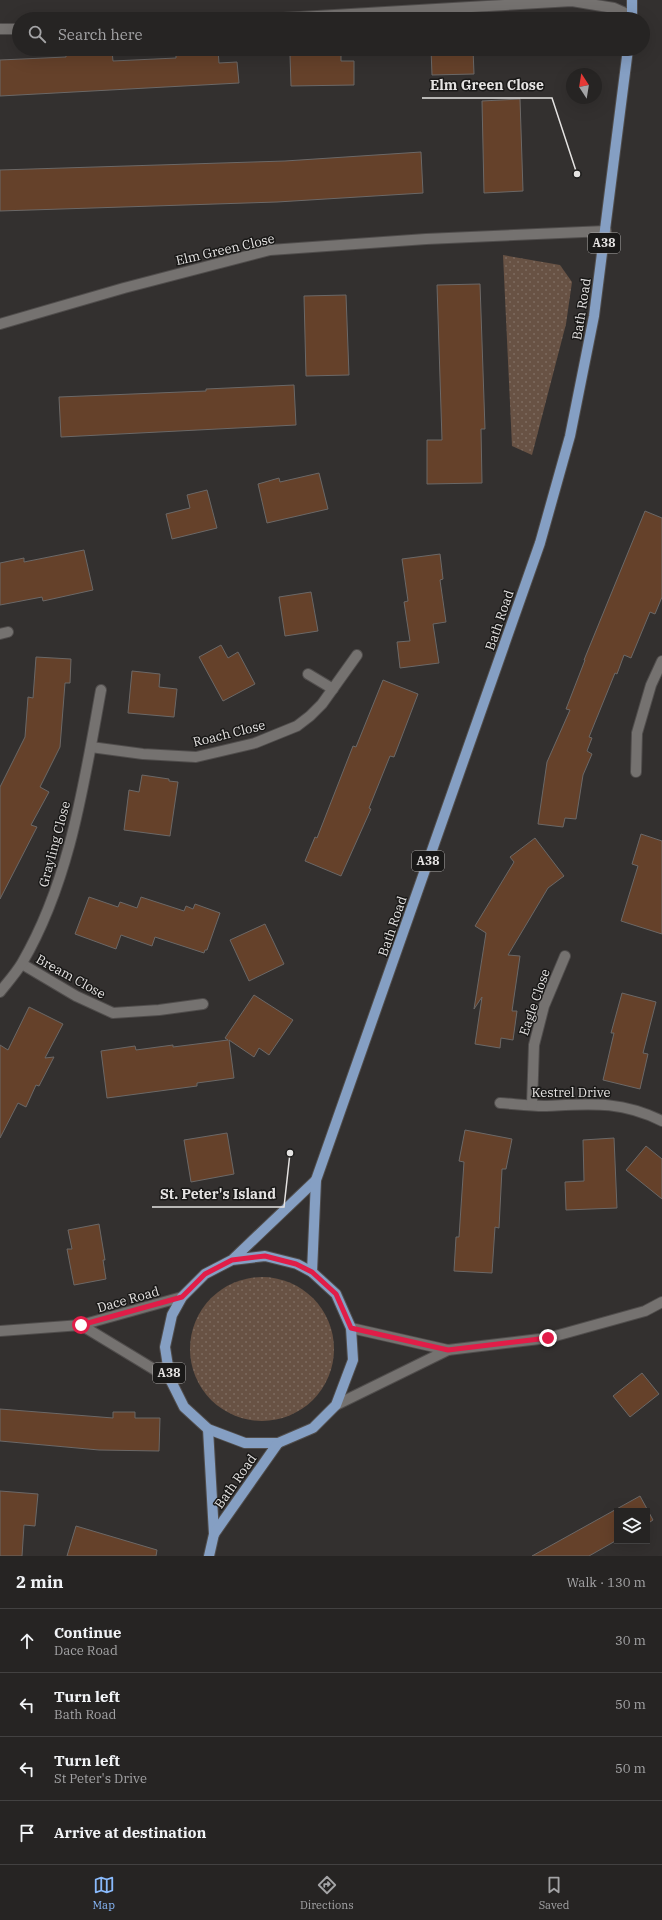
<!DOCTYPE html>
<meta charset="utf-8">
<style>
:root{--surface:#262423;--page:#323030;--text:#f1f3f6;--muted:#a4a4a6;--line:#424141;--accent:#89bafc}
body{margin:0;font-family:"IBM Plex Serif",serif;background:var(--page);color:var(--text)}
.controls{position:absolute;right:12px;bottom:12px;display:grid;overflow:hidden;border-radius:0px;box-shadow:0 4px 16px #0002}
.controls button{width:36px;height:36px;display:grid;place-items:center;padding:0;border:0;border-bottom:1px solid var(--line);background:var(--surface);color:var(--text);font:20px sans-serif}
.compass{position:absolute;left:566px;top:68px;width:36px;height:36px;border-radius:50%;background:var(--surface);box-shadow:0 4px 16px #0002;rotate:348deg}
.stop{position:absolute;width:12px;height:12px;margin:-9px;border:3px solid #e11d48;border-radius:50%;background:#fff}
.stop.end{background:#e11d48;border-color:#fff;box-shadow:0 1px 4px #0008}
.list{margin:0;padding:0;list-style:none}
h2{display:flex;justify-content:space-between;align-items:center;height:52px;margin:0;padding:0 16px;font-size:17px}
h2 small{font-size:13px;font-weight:400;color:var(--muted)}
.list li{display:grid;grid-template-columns:26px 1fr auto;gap:12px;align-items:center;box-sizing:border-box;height:64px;padding:0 16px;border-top:1px solid var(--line)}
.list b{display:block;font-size:15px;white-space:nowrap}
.list p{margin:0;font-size:13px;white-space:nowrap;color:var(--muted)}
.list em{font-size:13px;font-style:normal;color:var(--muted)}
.icon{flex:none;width:22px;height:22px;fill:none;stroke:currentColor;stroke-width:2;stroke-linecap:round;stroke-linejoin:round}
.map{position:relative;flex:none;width:662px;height:1556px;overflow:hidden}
.search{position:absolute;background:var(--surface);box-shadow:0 4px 16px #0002;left:12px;right:12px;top:12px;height:44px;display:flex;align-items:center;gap:10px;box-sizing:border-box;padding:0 14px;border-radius:22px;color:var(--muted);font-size:15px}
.sheet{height:308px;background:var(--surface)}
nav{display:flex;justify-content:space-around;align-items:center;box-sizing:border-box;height:56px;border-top:1px solid var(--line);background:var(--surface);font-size:11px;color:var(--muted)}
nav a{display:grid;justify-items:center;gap:2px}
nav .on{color:var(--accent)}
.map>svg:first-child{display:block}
.green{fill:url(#green-dots)}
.building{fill:#65412a;stroke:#6b6867}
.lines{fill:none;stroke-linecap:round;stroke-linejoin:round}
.minor-casing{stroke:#504d4c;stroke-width:12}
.tertiary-casing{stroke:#504d4c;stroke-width:12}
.primary-casing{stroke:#504d4c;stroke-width:12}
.minor{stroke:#757270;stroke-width:10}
.tertiary{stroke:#757270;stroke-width:10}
.primary{stroke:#859fc3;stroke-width:10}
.route{stroke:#e11d48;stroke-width:5}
.labels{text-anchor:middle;stroke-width:3;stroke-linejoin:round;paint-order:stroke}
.shield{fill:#1a1918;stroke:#a8a6a5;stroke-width:1}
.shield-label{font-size:12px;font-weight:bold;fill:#e5e3e2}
.street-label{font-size:13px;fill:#e5e3e2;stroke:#1a1918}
.leader{fill:none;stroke:#e5e3e2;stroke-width:1.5}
.callout-dot{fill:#e5e3e2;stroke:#1a1918;stroke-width:1.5}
.callout-label{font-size:14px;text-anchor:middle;font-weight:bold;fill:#e5e3e2;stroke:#1a1918;stroke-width:3;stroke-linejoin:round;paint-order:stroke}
</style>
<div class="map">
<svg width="662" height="1556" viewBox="0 0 662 1556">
<defs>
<pattern id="green-dots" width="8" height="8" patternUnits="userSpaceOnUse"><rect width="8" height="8" fill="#685244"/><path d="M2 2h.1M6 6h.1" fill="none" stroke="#7d6b5f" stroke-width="1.8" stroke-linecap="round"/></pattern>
</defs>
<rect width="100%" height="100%" fill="#33302f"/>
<g class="green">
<path d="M503,255l57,10 12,17 -6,42 -34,131 -20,-9z"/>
<circle cx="262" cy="1349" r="72"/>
</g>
<g class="building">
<path d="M218,49l1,14 18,-1 2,21 -239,13v-36l66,-3v-4l46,-2 1,10 63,-3v-8z"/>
<path d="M310,49h21v3h10v9h13v24l-63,1 -1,-31h20z"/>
<path d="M431,49h42l1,25 -42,1z"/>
<path d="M520,99l3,92 -39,2 -2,-92z"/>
<path d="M421,152l2,41 -146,9 -277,9v-41l285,-9z"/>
<path d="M480,284l5,145h-4l1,54 -55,1v-44h15l-5,-155z"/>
<path d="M346,295l3,80 -43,1 -2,-80z"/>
<path d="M294,385l2,40 -235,12 -2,-40 147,-6v-2z"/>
<path d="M319,473l9,36 -61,14 -9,-39 21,-6 1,4z"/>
<path d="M207,490l10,38 -45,11 -6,-25 24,-6 -3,-13z"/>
<path d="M645,511l17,7v79l-7,17 -5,-2 -19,46 -7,-3 -7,19 -2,-1 -26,64 3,1 -5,13 5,3 -9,21 -7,44 -11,-1 -2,9 -25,-3 9,-62 23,-52 -4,-1 19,-49h-1z"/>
<path d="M84,550l9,40 -50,11 -1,-4 -42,8v-42l24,-5v4z"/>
<path d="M440,554l3,25 -3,1 6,42 -13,2 6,39 -39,5 -3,-26 13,-1 -6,-39 4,-1 -6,-42z"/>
<path d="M311,592l7,39 -33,5 -6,-39z"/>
<path d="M221,645l7,13 10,-6 17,32 -32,17 -24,-44z"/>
<path d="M36,657l35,2 -1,24h-5l-5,64 -20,40 9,5 -18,33 6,2 -37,72v-112l25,-50 3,-40 5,1z"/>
<path d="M132,671l28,3 -1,13 18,2 -3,28 -46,-4z"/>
<path d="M383,680l35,14 -24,63 -4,-1 -21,52 2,1 -30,67 -36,-15 10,-24 2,1 36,-92 3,1z"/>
<path d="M142,775l27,4v2l9,1 -8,54 -46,-6 5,-40 10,2z"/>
<path d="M641,834l21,7v93l-41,-13 17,-55 -6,-2z"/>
<path d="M535,838l29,38 -16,12 -40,67 12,1 -8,55h5l-4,29 -12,-2 -1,10 -25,-4 7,-47 -8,12 12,-76 -11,-7 39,-64 -4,-5z"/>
<path d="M89,897l29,10 2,-5 17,6 4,-11 43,14 2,-5 7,3 2,-5 25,9 -13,37h-2l-1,3 -49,-16 -3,9 -31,-11 -5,14 -41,-15z"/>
<path d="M265,924l19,40 -35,17 -19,-41z"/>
<path d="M622,993l34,9 -13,51 5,1 -8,35 -37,-9 11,-47h-3z"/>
<path d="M254,995l39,25 -24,35 -10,-7 -5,9 -25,-17 5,38 -37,5v3l-90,12 -6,-47 34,-5 1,4 37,-5v2l55,-7 -3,-2z"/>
<path d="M29,1007l34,17 -18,34 9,-1 -15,29 -3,-1 -10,22 -8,-4 -18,35v-93l8,5z"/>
<path d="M465,1130l47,9 -6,30h-4l-3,59 -4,-1 -3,46 -38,-2 2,-34h3l5,-75 -5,-1z"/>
<path d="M227,1133l7,41 -43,8 -7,-42z"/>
<path d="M614,1138l3,70 -51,2 -1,-28 19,-1 -1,-41z"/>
<path d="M646,1146l16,13v40l-36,-29z"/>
<path d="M99,1224l6,36h-2l3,19 -32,6 -7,-36h5l-4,-19z"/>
<path d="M642,1373l17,21 -29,23 -17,-21z"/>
<path d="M0,1409l113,9v-6h22v6h25l-1,33 -60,-1 -99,-9z"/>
<path d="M0,1491l38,3 -3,32 -11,-1 -2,31h-22z"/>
<path d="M640,1496l13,24 -6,4v-13h-30v29l-28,16h-57z"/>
<path d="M76,1526l81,24 -1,6h-89z"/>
</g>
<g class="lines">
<defs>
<g id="minor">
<path d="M266,19l306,-18 42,7 18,8"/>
<path d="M0,29h19"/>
<path d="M0,324l124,-36 146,-38 156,-11 180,-8"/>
<path d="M0,634l8,-2"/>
<path d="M308,674l25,15"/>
<path d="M91,747l52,7 53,3 59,-14 42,-17 13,-10 12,-12 35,-49"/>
<path d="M636,772l1,-39 14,-48 11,-24"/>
<path d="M22,964l54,32 37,17 46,-3 44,-6"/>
<path d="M0,992c7,-9 16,-19 22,-29 48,-82 62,-180 79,-273"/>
<path d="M500,1103c15,1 29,3 44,3 45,-2 76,-6 118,15"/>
<path d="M532,1105l2,-60 10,-39 21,-50"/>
<path d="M81,1325l89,54"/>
<path d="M0,1331l81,-6 101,-28"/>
</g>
<g id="tertiary">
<path d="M351,1328l97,22 100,-12 97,-27 17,-9"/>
<path d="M336,1405l112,-55"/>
</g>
<g id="primary">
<path d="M632,0v19"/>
<path d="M232,1260l33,-4 32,8 15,8 24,22 15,34 2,32 -17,45 -23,23 -35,15h-33l-37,-14 -24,-22 -14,-28 -5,-32 7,-32 10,-18 23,-23 27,-14 84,-80"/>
<path d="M312,1272l4,-92 224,-637 30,-107 24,-120 34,-267"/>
<path d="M208,1429l6,105 -5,22"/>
<path d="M214,1534l64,-91"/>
</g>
</defs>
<use href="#minor" class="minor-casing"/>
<use href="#tertiary" class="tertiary-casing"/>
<use href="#primary" class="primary-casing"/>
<use href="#minor" class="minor"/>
<use href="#tertiary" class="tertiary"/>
<use href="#primary" class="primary"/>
</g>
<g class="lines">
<path class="route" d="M81,1325l101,-28 23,-23 27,-14 33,-4 31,8 16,8 24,22 15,34 97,22 100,-12"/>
</g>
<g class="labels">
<g class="shield">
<rect x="588" y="233" width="32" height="20" rx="3"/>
<rect x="412" y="851" width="32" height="20" rx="3"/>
<rect x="153" y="1363" width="32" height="20" rx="3"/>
</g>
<g class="shield-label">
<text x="604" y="247">A38</text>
<text x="428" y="865">A38</text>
<text x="169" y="1377">A38</text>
</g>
<g class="street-label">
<text transform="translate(225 249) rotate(-13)" y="5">Elm Green Close</text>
<text transform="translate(581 309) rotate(-81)" y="5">Bath Road</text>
<text transform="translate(499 620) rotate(-71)" y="5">Bath Road</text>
<text transform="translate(229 733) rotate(-14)" y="5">Roach Close</text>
<text transform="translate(54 844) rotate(-75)" y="5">Grayling Close</text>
<text transform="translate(392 926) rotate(-71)" y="5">Bath Road</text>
<text transform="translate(71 976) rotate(29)" y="5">Bream Close</text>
<text transform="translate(534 1002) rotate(-71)" y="5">Eagle Close</text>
<text x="571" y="1097">Kestrel Drive</text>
<text transform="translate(128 1299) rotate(-16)" y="5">Dace Road</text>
<text transform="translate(235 1481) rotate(-55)" y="5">Bath Road</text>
</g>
</g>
<path class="leader" d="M577 174L552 98H422M290 1153L284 1207H152"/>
<g class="callout-dot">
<circle cx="577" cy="174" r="4"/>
<circle cx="290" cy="1153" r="4"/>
</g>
<g class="callout-label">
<text x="487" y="90">Elm Green Close</text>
<text x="218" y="1199">St. Peter's Island</text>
</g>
</svg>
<div class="controls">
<button><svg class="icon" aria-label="layers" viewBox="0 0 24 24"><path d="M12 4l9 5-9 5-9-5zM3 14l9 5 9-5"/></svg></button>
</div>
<svg class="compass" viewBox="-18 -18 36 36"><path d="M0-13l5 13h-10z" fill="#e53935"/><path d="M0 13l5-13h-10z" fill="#a4a4a6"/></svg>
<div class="stop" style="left:81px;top:1325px"></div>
<div class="stop end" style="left:548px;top:1338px"></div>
<div class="search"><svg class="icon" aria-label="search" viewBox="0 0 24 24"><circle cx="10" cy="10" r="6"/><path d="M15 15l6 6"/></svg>Search here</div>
</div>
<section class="sheet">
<h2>2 min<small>Walk · 130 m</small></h2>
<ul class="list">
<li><svg class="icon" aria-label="ahead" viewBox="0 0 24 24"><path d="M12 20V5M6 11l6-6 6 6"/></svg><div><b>Continue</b><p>Dace Road</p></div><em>30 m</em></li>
<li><svg class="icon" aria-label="left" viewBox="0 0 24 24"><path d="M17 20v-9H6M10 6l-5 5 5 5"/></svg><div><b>Turn left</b><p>Bath Road</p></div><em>50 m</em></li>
<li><svg class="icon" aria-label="left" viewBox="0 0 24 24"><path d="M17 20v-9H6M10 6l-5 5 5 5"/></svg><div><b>Turn left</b><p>St Peter's Drive</p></div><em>50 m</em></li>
<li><svg class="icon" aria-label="arrive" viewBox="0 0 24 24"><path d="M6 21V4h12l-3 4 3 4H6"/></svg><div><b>Arrive at destination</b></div></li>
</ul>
</section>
<nav>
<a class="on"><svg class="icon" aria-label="map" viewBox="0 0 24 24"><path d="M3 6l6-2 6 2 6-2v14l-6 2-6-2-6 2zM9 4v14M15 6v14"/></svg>Map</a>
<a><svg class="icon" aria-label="directions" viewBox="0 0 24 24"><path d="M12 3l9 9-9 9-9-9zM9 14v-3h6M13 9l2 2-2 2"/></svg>Directions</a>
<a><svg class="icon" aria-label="saved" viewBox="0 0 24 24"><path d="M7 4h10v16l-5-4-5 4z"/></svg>Saved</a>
</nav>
